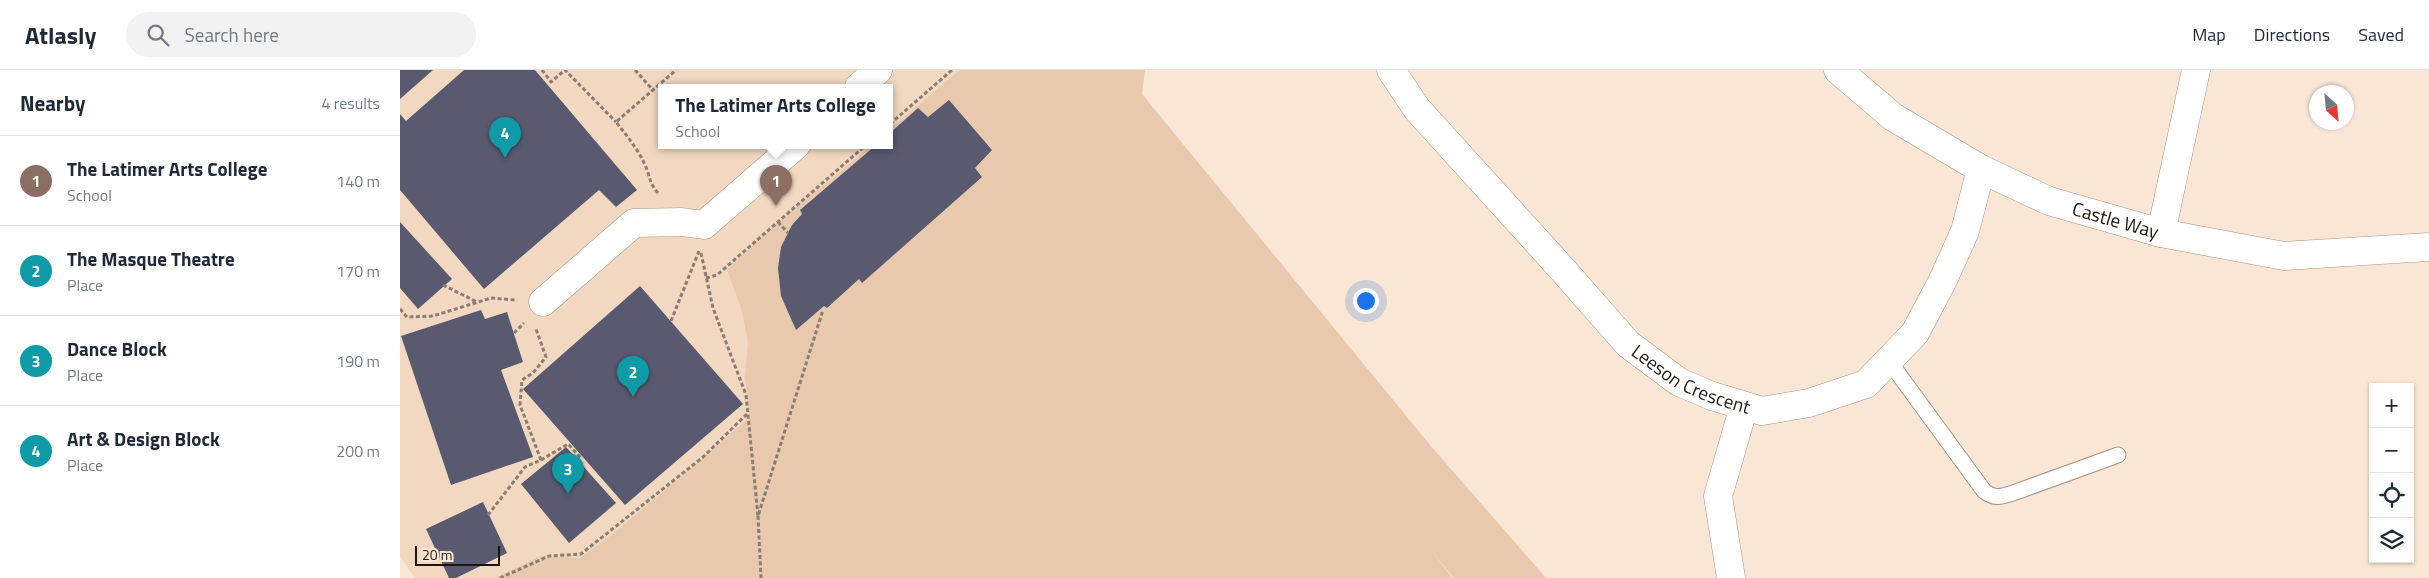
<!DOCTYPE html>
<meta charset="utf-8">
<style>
:root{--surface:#fff;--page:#f2f2f3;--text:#1f2937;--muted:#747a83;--line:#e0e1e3;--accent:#0b8043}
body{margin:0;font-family:"Titillium Web",sans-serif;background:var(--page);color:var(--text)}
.controls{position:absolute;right:15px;bottom:15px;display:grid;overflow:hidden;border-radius:0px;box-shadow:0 1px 4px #0004}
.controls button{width:45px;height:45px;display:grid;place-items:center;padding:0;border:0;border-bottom:1px solid var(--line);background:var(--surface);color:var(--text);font:25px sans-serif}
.compass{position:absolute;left:1909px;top:15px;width:45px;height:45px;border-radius:50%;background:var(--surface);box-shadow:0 1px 4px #0004;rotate:154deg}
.scale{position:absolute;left:15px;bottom:12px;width:85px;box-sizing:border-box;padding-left:5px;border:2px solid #1c150e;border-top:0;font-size:14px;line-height:18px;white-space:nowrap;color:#1c150e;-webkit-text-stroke:4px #fae6d4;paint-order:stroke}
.you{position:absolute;left:965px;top:230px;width:18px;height:18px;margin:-12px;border:4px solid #fff;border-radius:50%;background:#1a73e8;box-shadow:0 0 0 8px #1a73e833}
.badge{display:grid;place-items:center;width:32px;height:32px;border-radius:50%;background:var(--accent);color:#fff;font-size:16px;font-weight:700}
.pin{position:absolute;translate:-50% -41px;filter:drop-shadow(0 1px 2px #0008)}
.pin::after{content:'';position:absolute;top:26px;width:18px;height:15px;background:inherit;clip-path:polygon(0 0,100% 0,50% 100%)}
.popup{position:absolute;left:258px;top:14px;width:235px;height:65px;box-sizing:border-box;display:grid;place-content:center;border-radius:0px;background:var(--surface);filter:drop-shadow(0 1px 4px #0005);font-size:16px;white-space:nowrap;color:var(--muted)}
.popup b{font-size:19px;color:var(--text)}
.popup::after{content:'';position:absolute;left:50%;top:100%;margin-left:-10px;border:10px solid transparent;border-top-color:var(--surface)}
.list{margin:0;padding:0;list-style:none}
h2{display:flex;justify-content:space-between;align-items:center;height:65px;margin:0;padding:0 20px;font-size:21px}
h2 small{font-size:16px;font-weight:400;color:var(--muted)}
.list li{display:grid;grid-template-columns:32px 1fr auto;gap:15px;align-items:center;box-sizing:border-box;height:90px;padding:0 20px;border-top:1px solid var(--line)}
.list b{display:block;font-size:19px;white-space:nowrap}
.list p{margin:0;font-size:16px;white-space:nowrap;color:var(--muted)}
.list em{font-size:16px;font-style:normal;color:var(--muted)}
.icon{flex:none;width:28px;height:28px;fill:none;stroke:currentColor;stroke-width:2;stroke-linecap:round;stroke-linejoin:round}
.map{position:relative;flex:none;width:2029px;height:508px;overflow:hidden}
header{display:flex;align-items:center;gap:30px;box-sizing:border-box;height:70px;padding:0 25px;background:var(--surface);border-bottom:1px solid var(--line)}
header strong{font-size:24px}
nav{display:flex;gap:28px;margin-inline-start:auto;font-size:18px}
.search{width:350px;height:45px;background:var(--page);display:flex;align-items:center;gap:12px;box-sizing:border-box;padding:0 18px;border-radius:28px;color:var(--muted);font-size:19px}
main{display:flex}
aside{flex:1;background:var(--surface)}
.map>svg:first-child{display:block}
.built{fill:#f2d8c0;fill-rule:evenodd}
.green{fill:#e8c9ad}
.building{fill:#595a6f}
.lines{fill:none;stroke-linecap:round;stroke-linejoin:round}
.service-casing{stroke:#a79484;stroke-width:17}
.minor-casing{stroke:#a79484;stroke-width:29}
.path{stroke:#8b7d71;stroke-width:3;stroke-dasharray:4 2.5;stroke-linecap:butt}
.service{stroke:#fff;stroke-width:15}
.minor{stroke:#fff;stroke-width:28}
.labels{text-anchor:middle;stroke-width:5;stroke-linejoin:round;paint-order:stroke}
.street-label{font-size:19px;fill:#1c150e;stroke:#fae6d4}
</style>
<header>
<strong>Atlasly</strong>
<div class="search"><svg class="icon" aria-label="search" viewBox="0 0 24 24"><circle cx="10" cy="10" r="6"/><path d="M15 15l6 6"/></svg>Search here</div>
<nav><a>Map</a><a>Directions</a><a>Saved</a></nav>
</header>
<main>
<aside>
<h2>Nearby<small>4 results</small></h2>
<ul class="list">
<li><span class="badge" style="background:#8d6e63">1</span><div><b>The Latimer Arts College</b><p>School</p></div><em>140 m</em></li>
<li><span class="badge" style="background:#0f9aa8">2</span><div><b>The Masque Theatre</b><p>Place</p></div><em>170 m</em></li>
<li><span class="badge" style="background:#0f9aa8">3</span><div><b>Dance Block</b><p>Place</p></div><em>190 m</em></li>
<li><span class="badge" style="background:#0f9aa8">4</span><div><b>Art &amp; Design Block</b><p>Place</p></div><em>200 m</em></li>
</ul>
</aside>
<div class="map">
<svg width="2029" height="508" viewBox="0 0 2029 508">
<rect width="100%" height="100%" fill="#fae6d4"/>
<path class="built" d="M0,0h644l410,508h-1039l-15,-21zM262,17h228v58h-228z"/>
<path class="green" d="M560,0h185l-3,24 288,351 116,133h-92l-24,-29 22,29h-958l47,-22 39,2 39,-29 130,-111 -4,-41 3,-36 -7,-33 -14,-38 51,-48 94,-77h18v-16z"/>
<g class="building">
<path d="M0,0h33l-33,29z"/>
<path d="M64,0h71l102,120 -21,17 -17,-17 -115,99 -84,-99v-76l6,7z"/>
<path d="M549,30l43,50 -17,18 7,9 -120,106 -3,-4 -32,29 -3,-2 -28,24 -15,-34 -3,-28 3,-21 11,-22 10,-11 -2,-4 76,-65h14v-12l28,-25 10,9z"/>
<path d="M0,152l52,57 -34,30 -18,-21z"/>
<path d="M240,216l103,118 -118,101 -102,-116z"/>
<path d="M81,240l4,9 22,-7 16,50 -22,8 32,87 -82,28 -50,-149z"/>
<path d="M166,377l50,56 -47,40 -48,-59z"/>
<path d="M83,432l24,51 -51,25h-7l-23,-49z"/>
</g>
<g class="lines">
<defs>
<path id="service" d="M1489,291l95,130c10,8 17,6 29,2l105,-38"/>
<g id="minor">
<path id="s1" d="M991,0l26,39 146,161 65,74 51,38 33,14 50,15 47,-8 57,-19 49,-51 28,-53 22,-49 16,-62"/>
<path id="s2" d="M1438,0l55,47 88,52 68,32 112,32 123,23 145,-9"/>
<path d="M459,17l19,-17"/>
<path d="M1761,163l35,-163"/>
<path d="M143,232l91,-79 48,-1 22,3 92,-80"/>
<path d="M1331,508l-13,-82 26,-90"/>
</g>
</defs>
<use href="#service" class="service-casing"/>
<use href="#minor" class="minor-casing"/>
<g class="path">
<path d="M142,0l9,12 14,-12 51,52"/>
<path d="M235,0l18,20"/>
<path d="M490,54l62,-54"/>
<path d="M258,123c-10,-12 -7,-15 -13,-28 -7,-16 -18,-29 -29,-43l60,-52"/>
<path d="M378,152l10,11"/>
<path d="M301,183l12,55 33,87 12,121 65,-206"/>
<path d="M306,208l11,-3 149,-130"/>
<path d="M43,215l34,17"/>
<path d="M0,239l7,8 26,-1 58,-18 24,2"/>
<path d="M271,251l28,-70"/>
<path d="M114,263l10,-10"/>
<path d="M141,390l27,-16 14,15"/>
<path d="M88,445l37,-48 16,-7 -21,-55 2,-25 11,-7 13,-16 -10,-28"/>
<path d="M358,446l3,62"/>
<path d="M100,508l49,-22 32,-2 122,-97 45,-44"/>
</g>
<use href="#service" class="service"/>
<use href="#minor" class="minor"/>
</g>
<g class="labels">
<g class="street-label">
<text dy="7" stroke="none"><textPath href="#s2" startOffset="319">Castle Way</textPath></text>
<text dy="7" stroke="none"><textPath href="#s1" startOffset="436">Leeson Crescent</textPath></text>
</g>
</g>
</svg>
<div class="controls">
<button>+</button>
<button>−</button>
<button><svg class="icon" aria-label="locate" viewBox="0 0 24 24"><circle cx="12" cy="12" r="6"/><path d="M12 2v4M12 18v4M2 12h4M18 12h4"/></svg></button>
<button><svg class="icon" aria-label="layers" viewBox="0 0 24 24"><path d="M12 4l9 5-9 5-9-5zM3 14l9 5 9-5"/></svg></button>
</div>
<svg class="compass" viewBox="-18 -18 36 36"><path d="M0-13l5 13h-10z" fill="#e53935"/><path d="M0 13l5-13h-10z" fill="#747a83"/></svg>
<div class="scale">20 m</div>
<div class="you"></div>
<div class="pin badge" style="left:376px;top:136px;background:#8d6e63">1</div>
<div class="popup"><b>The Latimer Arts College</b>School</div>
<div class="pin badge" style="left:233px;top:327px;background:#0f9aa8">2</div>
<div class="pin badge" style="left:168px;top:424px;background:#0f9aa8">3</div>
<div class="pin badge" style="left:105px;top:88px;background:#0f9aa8">4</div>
</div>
</main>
